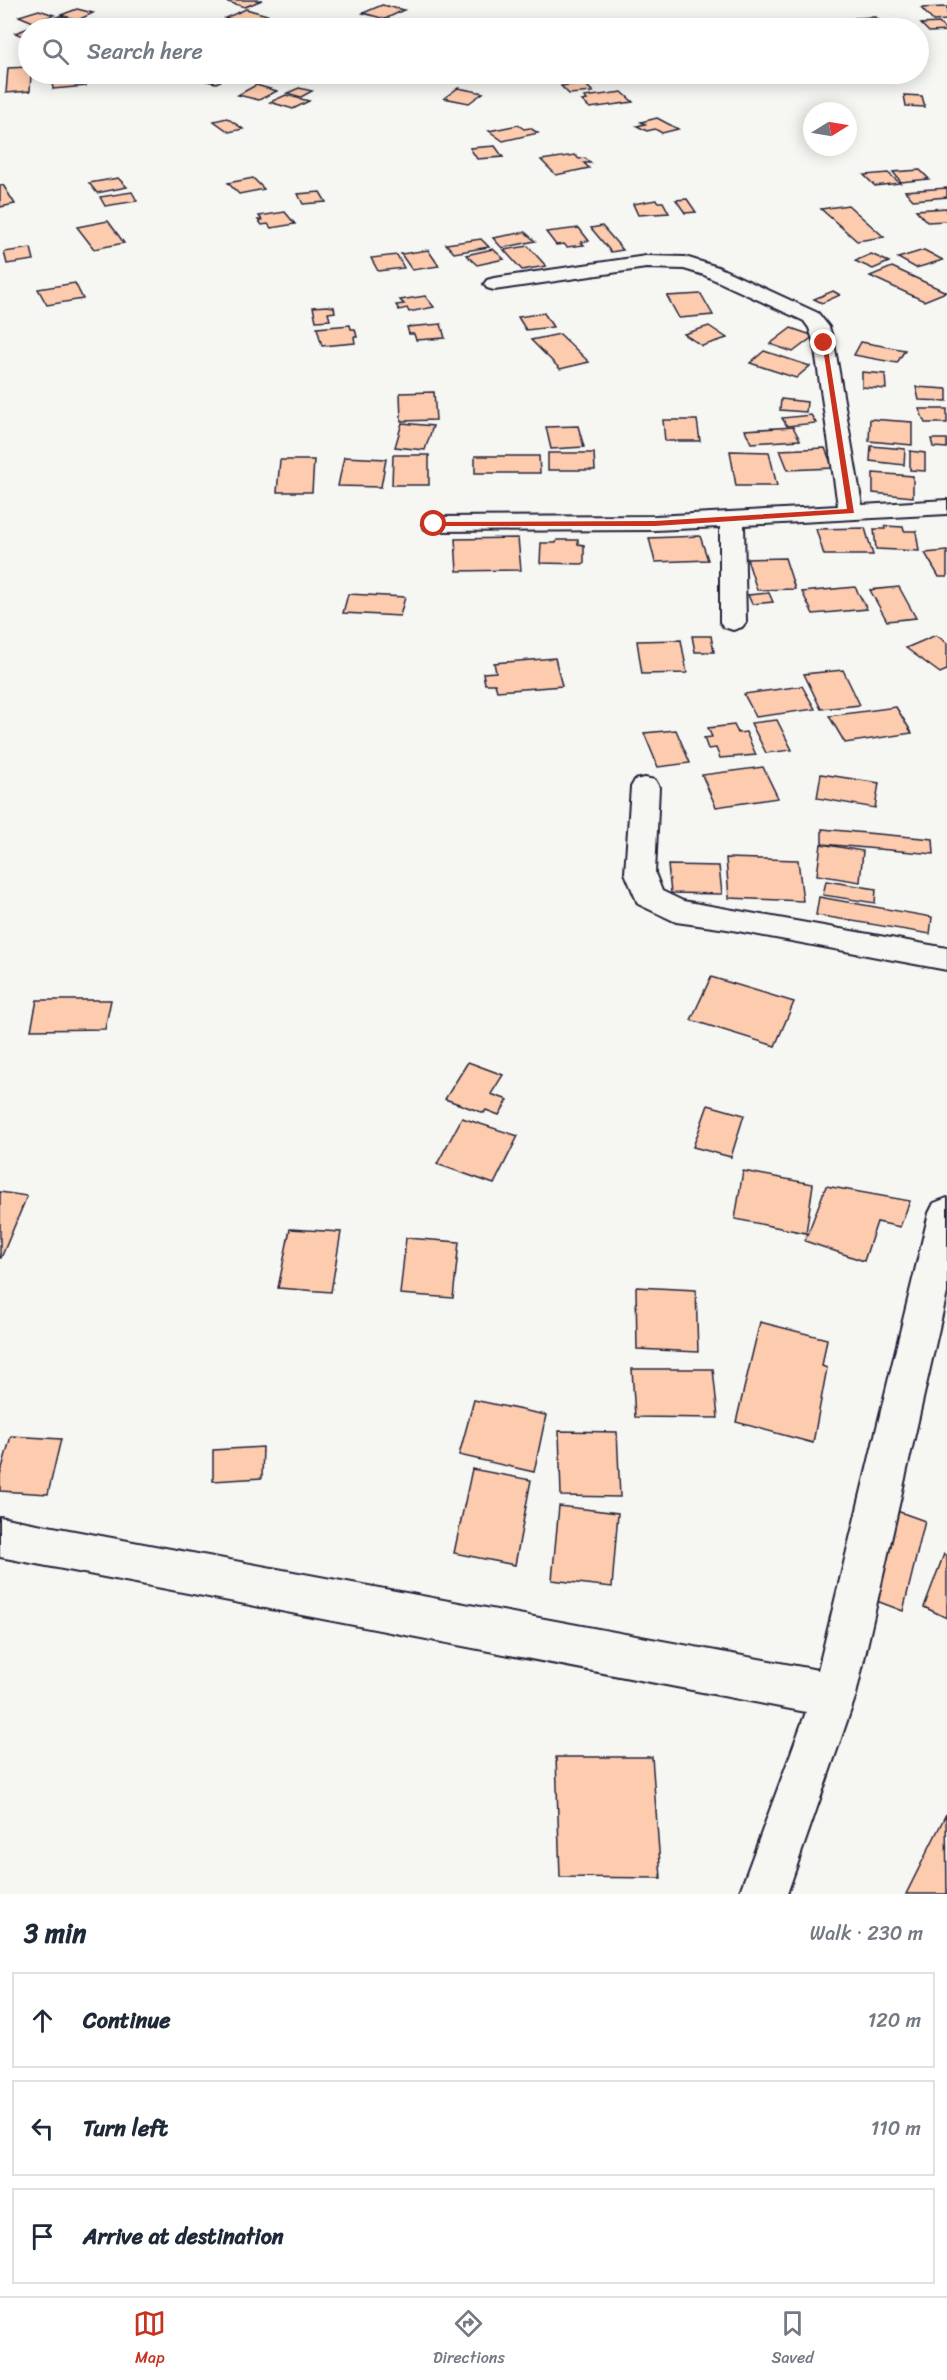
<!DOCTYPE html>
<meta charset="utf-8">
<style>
:root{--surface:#fff;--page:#f2f2f3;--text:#1f2937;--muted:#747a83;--line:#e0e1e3;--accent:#c8321e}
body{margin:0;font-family:Sriracha,sans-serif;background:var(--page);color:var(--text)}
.compass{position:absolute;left:803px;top:102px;width:54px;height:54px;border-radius:50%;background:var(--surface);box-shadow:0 3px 15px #0003;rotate:79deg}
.stop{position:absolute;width:18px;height:18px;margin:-14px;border:4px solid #c8321e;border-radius:50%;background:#fff}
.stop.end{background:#c8321e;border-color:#fff;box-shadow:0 2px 6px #0008}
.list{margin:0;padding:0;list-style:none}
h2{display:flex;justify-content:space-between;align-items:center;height:78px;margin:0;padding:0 24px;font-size:26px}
h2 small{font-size:20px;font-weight:400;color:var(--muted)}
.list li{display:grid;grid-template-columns:39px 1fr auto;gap:18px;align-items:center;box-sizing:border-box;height:96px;margin:0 12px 12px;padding:0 12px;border:2px solid var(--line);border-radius:0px}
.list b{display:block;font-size:22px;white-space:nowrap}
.list em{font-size:20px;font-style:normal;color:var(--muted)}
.icon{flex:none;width:33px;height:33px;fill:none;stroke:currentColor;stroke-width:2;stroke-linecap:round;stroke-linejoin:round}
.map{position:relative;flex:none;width:947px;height:1894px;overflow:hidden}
.search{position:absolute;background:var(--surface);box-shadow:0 3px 15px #0003;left:18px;right:18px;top:18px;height:66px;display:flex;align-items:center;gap:15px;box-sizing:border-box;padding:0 21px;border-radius:33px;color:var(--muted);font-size:22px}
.sheet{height:402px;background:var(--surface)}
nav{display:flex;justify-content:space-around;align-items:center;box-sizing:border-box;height:84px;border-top:2px solid var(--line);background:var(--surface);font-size:16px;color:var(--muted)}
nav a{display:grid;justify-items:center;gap:3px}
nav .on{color:var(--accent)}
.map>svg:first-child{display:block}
.building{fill:#fdcbad;stroke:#22223b;stroke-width:1.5}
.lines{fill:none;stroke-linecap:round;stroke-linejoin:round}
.minor-casing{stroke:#22223b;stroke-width:4}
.minor{fill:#f6f6f2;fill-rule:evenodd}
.route{fill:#c8321e}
</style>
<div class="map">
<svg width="947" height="1894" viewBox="0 0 947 1894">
<rect width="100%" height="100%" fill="#f6f6f2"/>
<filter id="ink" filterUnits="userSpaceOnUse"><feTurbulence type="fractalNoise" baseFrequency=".0167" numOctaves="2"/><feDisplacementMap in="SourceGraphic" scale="12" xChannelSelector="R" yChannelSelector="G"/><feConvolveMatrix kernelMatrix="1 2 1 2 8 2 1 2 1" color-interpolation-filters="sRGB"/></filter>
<g filter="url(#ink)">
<g class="building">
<path d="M221,0h41l-17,7z"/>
<path d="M382,5l22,5 -19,9 -22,-6z"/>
<path d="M947,7v13l-14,1 -12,-13z"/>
<path d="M77,9l16,4 -15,7 -17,-5z"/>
<path d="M246,9l28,8 -21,9 -28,-8z"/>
<path d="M39,10l15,5 -21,7 -14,-6z"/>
<path d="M59,16l27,7 -17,5 -25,-6z"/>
<path d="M876,17l7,8 -21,1 -7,-8z"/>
<path d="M42,23l16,5h-30v10l-13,-5z"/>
<path d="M939,23l8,8 -18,1 -8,-8z"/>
<path d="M28,67v7h3l-1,17 -24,2 2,-25z"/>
<path d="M51,74h34l1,12 -33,3z"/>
<path d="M223,74l11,1 -18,8 -9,-2z"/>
<path d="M512,74h26l-14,7 -17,-5z"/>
<path d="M584,83l9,9 -24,2 -8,-8z"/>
<path d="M256,85l21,6 -18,9 -21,-5z"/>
<path d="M299,88l13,3 -11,6 -14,-4z"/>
<path d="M458,88l25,5 -14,10 -25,-5z"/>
<path d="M622,92l11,10 -43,6 -8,-7 5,-1 -3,-3z"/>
<path d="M286,95l23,6 -16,8 -23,-7z"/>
<path d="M904,95l18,1 3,11 -19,-1z"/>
<path d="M227,118l16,11 -14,3 -15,-11z"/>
<path d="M657,118l21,11 -16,4 -7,-4 -8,2 -10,-5 8,-2 -4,-2z"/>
<path d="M518,125l6,4 6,-1 8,5 -35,8 -14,-10z"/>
<path d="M495,146l8,11 -26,2 -7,-11z"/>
<path d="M575,155l4,4 6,-1 6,5h-7l5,5 -33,7 -15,-15z"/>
<path d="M920,170l9,9 -28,3 -8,-10z"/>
<path d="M888,173l12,10 -25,3 -11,-11z"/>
<path d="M118,178l9,9 -30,6 -8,-10z"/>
<path d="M253,178l11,11 -25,5 -11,-11z"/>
<path d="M3,185l12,19 -15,3v-21z"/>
<path d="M947,188v9l-34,3 -8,-9z"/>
<path d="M132,192l5,9 -32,5 -5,-9z"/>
<path d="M320,192l6,10 -23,2 -5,-10z"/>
<path d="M687,199l9,13 -11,1 -9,-13z"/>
<path d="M656,200l2,2h5l6,11 -31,2 -5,-11z"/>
<path d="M848,205l36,32 -27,4 -36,-32z"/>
<path d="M947,208v13l-20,1 -11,-12z"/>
<path d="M285,212l10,12 -24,4 -3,-4 -6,1 -4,-5h4l-3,-4z"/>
<path d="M108,221l16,22 -30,6 -17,-22z"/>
<path d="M602,226l21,24 -12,2 -20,-24z"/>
<path d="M579,228l10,13 -8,1 3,3 -17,2 -3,-3 -8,1 -10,-13z"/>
<path d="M525,232l10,9 -33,7 -9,-10z"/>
<path d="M481,239l8,8 -35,6 -8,-9z"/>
<path d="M528,246l18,20 -24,4 -18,-20z"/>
<path d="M31,248l3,12 -27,4 -3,-12z"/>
<path d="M493,249l11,10 -27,6 -11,-10z"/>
<path d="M428,250l11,16 -27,4 -11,-16z"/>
<path d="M924,250l19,10 -27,8 -18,-10z"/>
<path d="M871,254l18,8 -16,7 -18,-8z"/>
<path d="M397,255l7,13 -26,3 -7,-13z"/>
<path d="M892,267l54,25 -22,9 -54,-25z"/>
<path d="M75,283l8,16 -36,6 -9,-16z"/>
<path d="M833,291l7,4 -18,8 -8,-4z"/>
<path d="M701,294l12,21 -34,3 -12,-22z"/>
<path d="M425,296l9,11 -25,5 -2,-4 -8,2 -3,-5 8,-1 -4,-4z"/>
<path d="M327,306l7,1 1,5 -7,1 2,7 -14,1 -3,-14z"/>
<path d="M544,313l9,14 -27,3 -8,-13z"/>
<path d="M441,324l4,14 -29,2 -2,-6h-5l-2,-7z"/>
<path d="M350,325l1,4h4l2,8h-3l1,6 -33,3 -5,-18z"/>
<path d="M709,326l18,12 -25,8 -18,-12z"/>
<path d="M791,328l23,8 -21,16 -23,-8z"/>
<path d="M560,334l29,28 -29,7 -29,-29z"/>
<path d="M861,342l44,8 -8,13 -43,-8z"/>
<path d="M764,351l46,15 -14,12 -46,-15z"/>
<path d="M862,372l23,2 1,15 -24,-2z"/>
<path d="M916,387l31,2v12l-28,-1z"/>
<path d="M434,392l2,28 -35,1 -1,-28z"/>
<path d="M781,399l26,3 -1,10 -26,-2z"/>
<path d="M919,409h28v14h-22z"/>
<path d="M811,415l5,8 -29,3 -5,-8z"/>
<path d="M870,419l42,3v23l-43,-4z"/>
<path d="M663,420h34l3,21h-35z"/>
<path d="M402,423l31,3 -8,24 -30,-3z"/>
<path d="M578,426l6,21 -33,2 -5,-22z"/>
<path d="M793,427l7,13 -49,3 -6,-13z"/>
<path d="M931,439h16v9l-14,-1z"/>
<path d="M871,446l34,3 -1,16 -34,-4z"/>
<path d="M825,448l8,20 -45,2 -8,-20z"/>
<path d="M730,451l39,1 8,34h-41z"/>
<path d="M910,451l15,2v18l-15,-1z"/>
<path d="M548,453h46l1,17h-47z"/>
<path d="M393,455h36v30h-37z"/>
<path d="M475,456h64l1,17h-65z"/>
<path d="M344,457l42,2 -5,28 -43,-1z"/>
<path d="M280,460h34l-2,32h-35z"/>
<path d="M873,473l40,3v21l-40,-4z"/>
<path d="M885,526l18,1 1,4h12l3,20 -43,-2 -2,-20h11z"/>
<path d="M865,528l8,27h-49l-8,-26z"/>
<path d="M700,536l8,24 -53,2 -6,-24z"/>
<path d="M518,538l3,32 -64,1 -2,-32z"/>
<path d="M557,540h21v4l6,1v19l-44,-1 1,-20h15z"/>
<path d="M947,551v26h-8l-14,-24z"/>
<path d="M785,558l10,31 -38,1 -10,-31z"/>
<path d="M855,587l12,22 -54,5 -11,-22z"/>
<path d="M899,587l17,31 -29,3 -17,-31z"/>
<path d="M769,593l4,9 -21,2 -4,-9z"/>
<path d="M348,594l57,3 -5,19 -57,-3z"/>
<path d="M936,635l11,8v27l-7,3 -34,-25z"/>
<path d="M692,636h19l3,16h-19z"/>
<path d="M681,640l6,33 -45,1 -5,-33z"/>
<path d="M555,658l7,28 -65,5 -2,-7h-10l-2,-11 13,-1 -2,-9z"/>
<path d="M843,670l17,35 -39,4 -17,-35z"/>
<path d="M802,686l13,23 -59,8 -12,-23z"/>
<path d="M896,707l16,26 -67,10 -16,-27z"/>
<path d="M777,720l15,30 -26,3 -15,-30z"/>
<path d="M734,725l4,8 8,-1 10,23 -36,3 -4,-10 -8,1 -4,-11 8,-1 -4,-9z"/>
<path d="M676,730l14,33 -32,4 -14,-34z"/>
<path d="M763,767l15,31 -62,9 -14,-32z"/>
<path d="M821,774l58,9 -4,25 -58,-10z"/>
<path d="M822,829l111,10 1,15 -112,-10z"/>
<path d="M821,844l42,7 -3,31 -43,-7z"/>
<path d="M726,858l72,2 5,41 -74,-3z"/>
<path d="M668,865l51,1 3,28 -51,-1z"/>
<path d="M826,881l50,8 -1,14 -52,-8z"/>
<path d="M819,897l113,20 -2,17 -114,-19z"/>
<path d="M711,977l83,25 -19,44 -84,-26z"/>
<path d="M37,1000h74l-6,29 -74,1z"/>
<path d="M468,1062l35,13 -12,19 17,6 -9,15 -13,-5 -2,3 -39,-14z"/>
<path d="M708,1105l36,10 -13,42 -38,-10z"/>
<path d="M462,1118l56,18 -24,48 -57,-20z"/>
<path d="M743,1171l70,13 -7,49 -71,-14z"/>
<path d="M826,1186l84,15 -10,26 -23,-5 -13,39 -59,-20z"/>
<path d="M0,1192l27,4 -26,62h-1z"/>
<path d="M290,1229l51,3 -10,60 -53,-4z"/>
<path d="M406,1238l53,4 -6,56 -53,-4z"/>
<path d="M636,1287l60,3 2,62 -61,-3z"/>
<path d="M760,1322l67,17 -5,27 5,2 -14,75 -77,-21z"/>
<path d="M632,1369h81l5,49 -83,-1z"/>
<path d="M474,1400l72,15 -12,57 -75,-17z"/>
<path d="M559,1431l58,1 3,65 -59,-1z"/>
<path d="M11,1436l50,3 -13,55 -48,-3v-16z"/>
<path d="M263,1447l-1,31 -49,3v-31z"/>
<path d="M472,1469l59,11 -16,85 -61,-12z"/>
<path d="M559,1506l59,7 -6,74 -60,-7z"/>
<path d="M897,1511l28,10 -22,90 -29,-11z"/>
<path d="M944,1554l3,2v62l-23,-11z"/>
<path d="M556,1757h96l9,121 -101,-1z"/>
<path d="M946,1814l1,80h-41z"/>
</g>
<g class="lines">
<defs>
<g id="minor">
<path d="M646,256l39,1 33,10 100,46 11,14 5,16 28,162 85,-5v14l-203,11 2,97 -4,5 -9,3 -9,-3 -4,-5v-95l-65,3 -221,1 -9,-2 -3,-5 3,-5 9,-2 221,-1 183,-10 -24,-163 -5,-15 -5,-7 -100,-46 -20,-6 -38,-1 -152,22 -7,-2 -3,-4 3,-4 7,-2z"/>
<path d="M645,778l10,2 4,7 -4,86 7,18 21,10 264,47v22l-220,-41 -51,-7 -38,-18 -13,-31 6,-86 4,-7z"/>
<path d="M947,1198v95l-91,402 -69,199h-48l67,-182 -806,-155v-40l818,153 111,-457 5,-10z"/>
</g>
</defs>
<use href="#minor" class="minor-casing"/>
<use href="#minor" class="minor"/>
</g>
</g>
<path class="route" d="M822,341l5,2 27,170 -199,13h-221l-4,-2 4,-2 221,-1 192,-12z"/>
</svg>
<svg class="compass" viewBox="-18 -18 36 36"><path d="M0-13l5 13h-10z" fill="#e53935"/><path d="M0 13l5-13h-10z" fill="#747a83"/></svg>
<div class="stop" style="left:434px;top:524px"></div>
<div class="stop end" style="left:824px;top:343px"></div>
<div class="search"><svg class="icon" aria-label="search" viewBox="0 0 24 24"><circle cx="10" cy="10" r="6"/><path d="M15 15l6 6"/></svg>Search here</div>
</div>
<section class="sheet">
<h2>3 min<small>Walk · 230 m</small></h2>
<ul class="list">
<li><svg class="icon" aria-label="ahead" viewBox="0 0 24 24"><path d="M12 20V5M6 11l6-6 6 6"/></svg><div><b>Continue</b></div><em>120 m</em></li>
<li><svg class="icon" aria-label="left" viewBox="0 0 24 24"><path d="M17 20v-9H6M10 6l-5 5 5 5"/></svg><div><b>Turn left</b></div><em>110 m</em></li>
<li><svg class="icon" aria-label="arrive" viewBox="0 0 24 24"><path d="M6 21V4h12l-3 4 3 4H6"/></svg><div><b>Arrive at destination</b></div></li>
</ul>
</section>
<nav>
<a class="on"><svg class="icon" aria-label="map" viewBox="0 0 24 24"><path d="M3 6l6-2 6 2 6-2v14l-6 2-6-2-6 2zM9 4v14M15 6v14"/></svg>Map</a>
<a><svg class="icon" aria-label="directions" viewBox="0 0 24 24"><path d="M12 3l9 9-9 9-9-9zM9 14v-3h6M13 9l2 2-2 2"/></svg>Directions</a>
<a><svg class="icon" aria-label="saved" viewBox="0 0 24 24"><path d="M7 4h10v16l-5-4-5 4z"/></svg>Saved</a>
</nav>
